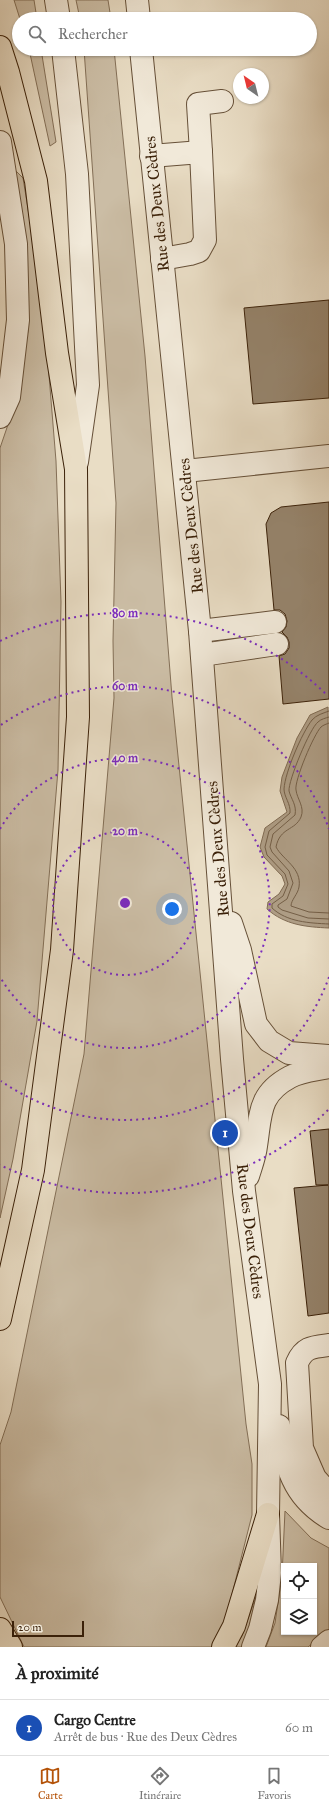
<!DOCTYPE html>
<html lang="fr">
<meta charset="utf-8">
<style>
:root{--surface:#fff;--page:#f2f2f2;--text:#222;--muted:#767676;--line:#e0e0e0;--accent:#b45309}
body{margin:0;font-family:"IM FELL Great Primer",serif;background:var(--page);color:var(--text)}
.controls{position:absolute;right:12px;bottom:12px;display:grid;overflow:hidden;border-radius:0px;box-shadow:0 1px 3px #0004}
.controls button{width:36px;height:36px;display:grid;place-items:center;padding:0;border:0;border-bottom:1px solid var(--line);background:var(--surface);color:var(--text);font:20px sans-serif}
.compass{position:absolute;left:233px;top:68px;width:36px;height:36px;border-radius:50%;background:var(--surface);box-shadow:0 1px 3px #0004;rotate:325deg}
.scale{position:absolute;left:12px;bottom:10px;width:72px;box-sizing:border-box;padding-left:4px;border:2px solid #3b2109;border-top:0;font-size:11px;line-height:14px;white-space:nowrap;color:#3b2109;-webkit-text-stroke:3px #f1e9d9;paint-order:stroke}
.you{position:absolute;left:172px;top:909px;width:14px;height:14px;margin:-10px;border:3px solid #fff;border-radius:50%;background:#1a73e8;box-shadow:0 0 0 6px #1a73e833}
.badge{display:grid;place-items:center;width:26px;height:26px;border-radius:50%;background:var(--accent);color:#fff;font-size:13px;font-weight:700}
.pin{position:absolute;translate:-50% -50%;border:2px solid #fff;box-shadow:0 1px 4px #0006}
.list{margin:0;padding:0;list-style:none}
h2{display:flex;justify-content:space-between;align-items:center;height:52px;margin:0;padding:0 16px;font-size:17px}
h2 small{font-size:13px;font-weight:400;color:var(--muted)}
.list li{display:grid;grid-template-columns:26px 1fr auto;gap:12px;align-items:center;box-sizing:border-box;height:56px;padding:0 16px;border-top:1px solid var(--line)}
.list b{display:block;font-size:15px;white-space:nowrap}
.list p{margin:0;font-size:13px;white-space:nowrap;color:var(--muted)}
.list em{font-size:13px;font-style:normal;color:var(--muted)}
.icon{flex:none;width:22px;height:22px;fill:none;stroke:currentColor;stroke-width:2;stroke-linecap:round;stroke-linejoin:round}
.map{position:relative;flex:none;width:329px;height:1647px;overflow:hidden}
.search{position:absolute;background:var(--surface);box-shadow:0 1px 3px #0004;left:12px;right:12px;top:12px;height:44px;display:flex;align-items:center;gap:10px;box-sizing:border-box;padding:0 14px;border-radius:22px;color:var(--muted);font-size:15px}
.sheet{height:108px;background:var(--surface)}
nav{display:flex;justify-content:space-around;align-items:center;box-sizing:border-box;height:56px;border-top:1px solid var(--line);background:var(--surface);font-size:11px;color:var(--muted)}
nav a{display:grid;justify-items:center;gap:2px}
nav .on{color:var(--accent)}
.map>svg:first-child{display:block}
.green{fill:#cbbda5;stroke:#836f57;fill-rule:evenodd}
.water{fill:#ae9d85;stroke:#806b53}
.lines{fill:none;stroke-linecap:round;stroke-linejoin:round}
.shore{stroke:#745f47;stroke-width:1}
.building{fill:#95836b;stroke:#3b2109}
.minor-casing{stroke:#665038;stroke-width:24}
.major-casing{stroke:#3b2109;stroke-width:24}
.minor{stroke:#f1e9d9;stroke-width:22}
.major{stroke:#e9ddc5;stroke-width:22}
.ring{fill:none;stroke:#7b2cbf;stroke-width:2;stroke-dasharray:2 4}
.labels{text-anchor:middle;stroke-width:3;stroke-linejoin:round;paint-order:stroke}
.street-label{font-size:16px;fill:#3b2109;stroke:#f1e9d9}
.centre{fill:#7b2cbf;stroke:#f1e9d9;stroke-width:2}
.ring-label{font-size:12px;text-anchor:middle;font-weight:bold;fill:#7b2cbf;stroke:#f1e9d9;stroke-width:3;stroke-linejoin:round;paint-order:stroke}
</style>
<div class="map">
<svg width="329" height="1647" viewBox="0 0 329 1647">
<rect width="100%" height="100%" fill="#e9ddc5"/>
<filter id="stains"><feTurbulence type="fractalNoise" baseFrequency=".005" numOctaves="4"/><feColorMatrix values="0 0 0 0 .2 0 0 0 0 .09 0 0 0 0 .02 0 0 0 .5 -.17"/></filter>
<radialGradient id="worn" r=".72"><stop offset=".6" stop-color="#630" stop-opacity="0"/><stop offset="1" stop-color="#630" stop-opacity=".3"/></radialGradient>
<g class="green">
<path d="M14,0h20l3,19h-17z"/>
<path d="M76,0h32l3,19h-31z"/>
<path d="M29,49h12l15,93 -6,4z"/>
<path d="M84,49h30l31,307 27,341 74,727 6,40v51l-25,99 -13,33h-190l-24,-50v-152l11,-33 73,-358 30,-356 -1,-57 3,-138z"/>
<path d="M14,169l9,9 20,124 13,159 5,141 -3,168 -21,251 -24,138 -13,59v-770l13,-38 15,-79 -3,-84z"/>
<path d="M285,1511l26,27 18,10v82l-21,17h-42l9,-24 7,-47zM284,1566h30v66h-30z"/>
<path d="M259,1588l-15,59h-10l8,-11z"/>
</g>
<path class="water" d="M328,707l1,221c-23,-1 -44,-3 -62,-19l1,-7 11,-8 6,-10 -3,-8 -18,-19 -4,-10 5,-19 22,-16 -7,-21 2,-14 15,-39 13,-23z"/>
<g class="lines">
<g class="shore">
<path d="M329,711c-5,2 -13,4 -17,9 -10,13 -27,52 -28,69 0,8 7,15 6,24l-21,18 -4,16 2,8 18,19 3,10 -5,12 -11,8v4c15,14 37,15 57,16"/>
<path d="M329,717c-3,1 -8,2 -11,5 -8,6 -30,59 -29,69 2,8 8,14 6,24l-22,19 -3,13 2,5 17,19 4,12 -6,16 -9,6v2l4,3 26,8 21,1"/>
<path d="M329,723c-2,1 -6,2 -8,4 -7,7 -27,54 -25,63 1,9 9,17 5,27 -6,14 -21,10 -25,30 7,13 26,21 23,40 -1,7 -8,13 -8,19l18,6 20,1"/>
</g>
</g>
<g class="building">
<path d="M329,300v98l-76,6 -9,-96z"/>
<path d="M329,502v197l-46,5 -4,-48 6,-2 4,-6v-6l-2,-5 -5,-5 4,-5 1,-6 -2,-7 -5,-4h-6l-8,-86 5,-11 10,-6z"/>
<path d="M329,1129v184l-21,3 -14,-128 34,-3h-12l-6,-54z"/>
</g>
<g class="lines">
<defs>
<g id="minor">
<path d="M56,0l3,19"/>
<path d="M137,0l2,19"/>
<path d="M63,49l14,125 11,211 -11,77"/>
<path d="M141,49l59,582 32,428 12,132 26,193 -2,130 2,59 -3,27 -7,29 -7,18"/>
<path d="M0,142l16,102 2,76 -9,77 -9,20"/>
<path d="M201,152l-3,-48 24,-3"/>
<path d="M151,156l50,-4 4,88 -6,11 -9,3 -28,5"/>
<path d="M185,471l144,-15"/>
<path d="M200,631l75,-9"/>
<path d="M202,655l75,-11"/>
<path d="M231,923l9,27 16,74 13,17 20,12 40,3"/>
<path d="M248,1176c3,-10 7,-20 8,-30 5,-32 2,-52 34,-69 11,-6 26,-7 39,-10"/>
<path d="M329,1345c-17,2 -25,2 -32,18l5,85 13,30 14,16"/>
<path d="M279,1426c7,40 13,70 50,92"/>
<path d="M322,1647l7,-6"/>
</g>
<g id="major">
<path d="M0,47l8,25 28,109 21,172 19,116 2,248 -16,233 -29,220 -33,149"/>
<path d="M0,1629l11,18"/>
<path d="M223,1647l11,-21 34,-112"/>
</g>
</defs>
<use href="#minor" class="minor-casing"/>
<use href="#major" class="major-casing"/>
<use href="#minor" class="minor"/>
<use href="#major" class="major"/>
</g>
<g class="ring">
<circle cx="125" cy="903" r="72"/>
<path d="M0 829A145 145 0 1 1 0 977"/>
<path d="M329 977A217 217 0 0 1 1 1081M1 725A217 217 0 0 1 329 829"/>
<path d="M328 1110A290 290 0 0 1 0 1165M0 641A290 290 0 0 1 328 696"/>
</g>
<g class="labels">
<g class="street-label">
<text transform="translate(156 204) rotate(-96)" y="6">Rue des Deux Cèdres</text>
<text transform="translate(190 526) rotate(-96)" y="6">Rue des Deux Cèdres</text>
<text transform="translate(217 849) rotate(-95)" y="6">Rue des Deux Cèdres</text>
<text transform="translate(251 1231) rotate(83)" y="6">Rue des Deux Cèdres</text>
</g>
</g>
<circle cx="125" cy="903" r="6" class="centre"/>
<g class="ring-label">
<text x="125" y="617">80 m</text>
<text x="125" y="690">60 m</text>
<text x="125" y="762">40 m</text>
<text x="125" y="835">20 m</text>
</g>
<rect width="100%" height="100%" filter="url(#stains)"/>
<rect width="100%" height="100%" fill="url(#worn)"/>
</svg>
<div class="controls">
<button><svg class="icon" aria-label="locate" viewBox="0 0 24 24"><circle cx="12" cy="12" r="6"/><path d="M12 2v4M12 18v4M2 12h4M18 12h4"/></svg></button>
<button><svg class="icon" aria-label="layers" viewBox="0 0 24 24"><path d="M12 4l9 5-9 5-9-5zM3 14l9 5 9-5"/></svg></button>
</div>
<svg class="compass" viewBox="-18 -18 36 36"><path d="M0-13l5 13h-10z" fill="#e53935"/><path d="M0 13l5-13h-10z" fill="#767676"/></svg>
<div class="scale">20 m</div>
<div class="you"></div>
<div class="pin badge" style="left:225px;top:1133px;background:#1a4fb4">1</div>
<div class="search"><svg class="icon" aria-label="search" viewBox="0 0 24 24"><circle cx="10" cy="10" r="6"/><path d="M15 15l6 6"/></svg>Rechercher</div>
</div>
<section class="sheet">
<h2>À proximité<small></small></h2>
<ul class="list">
<li><span class="badge" style="background:#1a4fb4">1</span><div><b>Cargo Centre</b><p>Arrêt de bus · Rue des Deux Cèdres</p></div><em>60 m</em></li>
</ul>
</section>
<nav>
<a class="on"><svg class="icon" aria-label="map" viewBox="0 0 24 24"><path d="M3 6l6-2 6 2 6-2v14l-6 2-6-2-6 2zM9 4v14M15 6v14"/></svg>Carte</a>
<a><svg class="icon" aria-label="directions" viewBox="0 0 24 24"><path d="M12 3l9 9-9 9-9-9zM9 14v-3h6M13 9l2 2-2 2"/></svg>Itinéraire</a>
<a><svg class="icon" aria-label="saved" viewBox="0 0 24 24"><path d="M7 4h10v16l-5-4-5 4z"/></svg>Favoris</a>
</nav>
